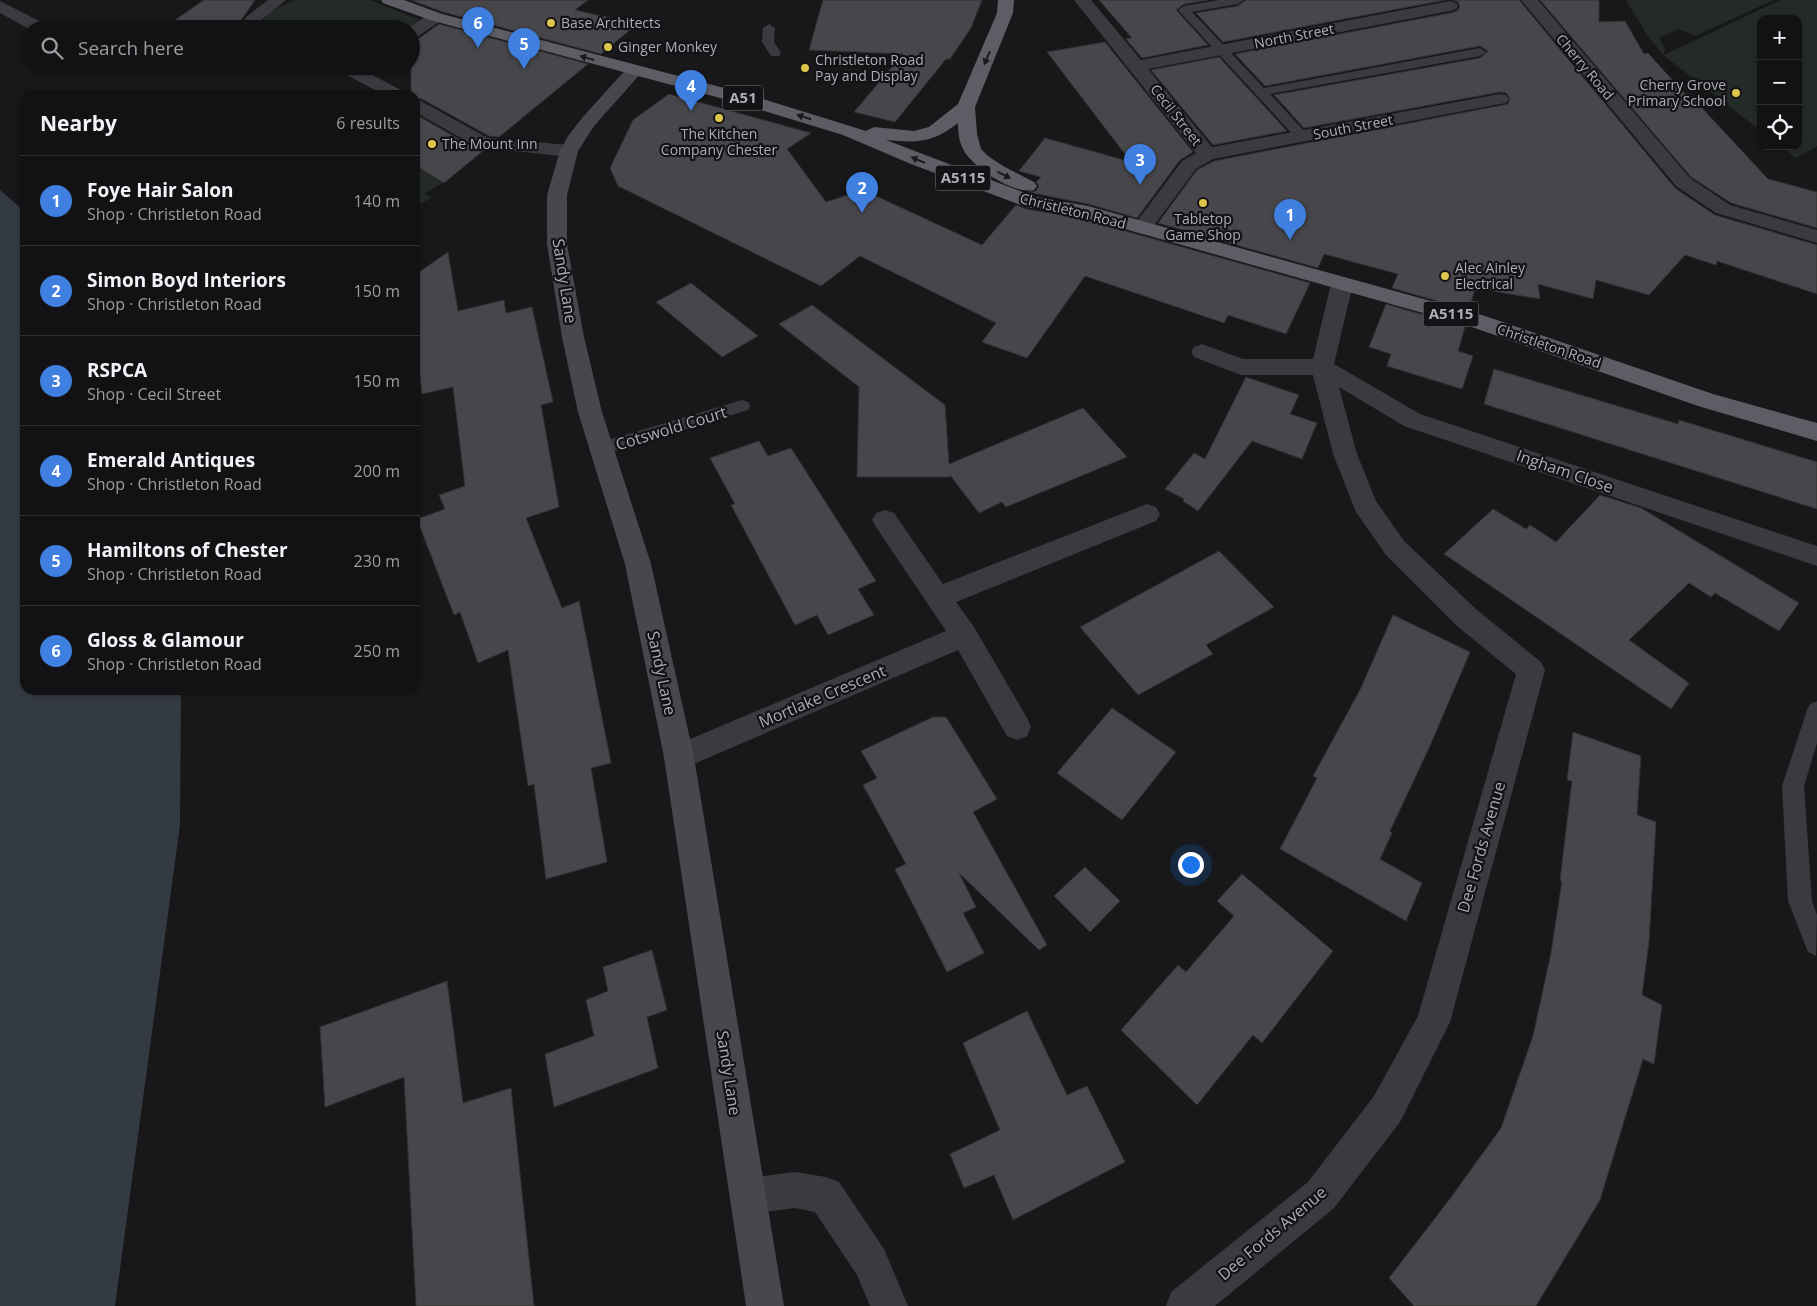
<!DOCTYPE html>
<meta charset="utf-8">
<style>
:root{--surface:#121113;--page:#1f1f21;--text:#f1f3f6;--muted:#9c9da0;--line:#313133;--accent:#ddc64c}
body{margin:0;font-family:"Open Sans",sans-serif;background:var(--page);color:var(--text)}
.controls{position:absolute;right:15px;top:15px;display:grid;overflow:hidden;border-radius:10px;box-shadow:0 1px 4px #0004}
.controls button{width:45px;height:45px;display:grid;place-items:center;padding:0;border:0;border-bottom:1px solid var(--line);background:var(--surface);color:var(--text);font:25px sans-serif}
.you{position:absolute;left:1190px;top:864px;width:18px;height:18px;margin:-12px;border:4px solid #fff;border-radius:50%;background:#1a73e8;box-shadow:0 0 0 8px #1a73e833}
.badge{display:grid;place-items:center;width:32px;height:32px;border-radius:50%;background:var(--accent);color:#fff;font-size:16px;font-weight:700}
.pin{position:absolute;translate:-50% -41px;filter:drop-shadow(0 1px 2px #0008)}
.pin::after{content:'';position:absolute;top:26px;width:18px;height:15px;background:inherit;clip-path:polygon(0 0,100% 0,50% 100%)}
.list{margin:0;padding:0;list-style:none}
h2{display:flex;justify-content:space-between;align-items:center;height:65px;margin:0;padding:0 20px;font-size:21px}
h2 small{font-size:16px;font-weight:400;color:var(--muted)}
.list li{display:grid;grid-template-columns:32px 1fr auto;gap:15px;align-items:center;box-sizing:border-box;height:90px;padding:0 20px;border-top:1px solid var(--line)}
.list b{display:block;font-size:19px;white-space:nowrap}
.list p{margin:0;font-size:16px;white-space:nowrap;color:var(--muted)}
.list em{font-size:16px;font-style:normal;color:var(--muted)}
.icon{flex:none;width:28px;height:28px;fill:none;stroke:currentColor;stroke-width:2;stroke-linecap:round;stroke-linejoin:round}
.map{position:relative;flex:none;width:1817px;height:1306px;overflow:hidden}
.search{position:absolute;background:var(--surface);box-shadow:0 1px 4px #0004;left:20px;top:20px;width:400px;height:55px;display:flex;align-items:center;gap:12px;box-sizing:border-box;padding:0 18px;border-radius:28px;color:var(--muted);font-size:19px}
.panel{position:absolute;background:var(--surface);box-shadow:0 1px 4px #0004;left:20px;top:90px;width:400px;height:605px;border-radius:15px}
.map>svg:first-child{display:block}
.green{fill:#242a26}
.water{fill:#343a42}
.building{fill:#47474b;stroke:#323235}
.lines{fill:none;stroke-linecap:round;stroke-linejoin:round}
.service{fill:#3b3b3f;fill-rule:evenodd}
.minor{fill:#3b3b3f;fill-rule:evenodd}
.secondary{fill:#47474d;fill-rule:evenodd}
.trunk{fill:#5d5e65;fill-rule:evenodd}
.oneway{fill:#1a1a1c}
.poi-dot{fill:#ddc64c;stroke:#131214;stroke-width:2}
.labels{text-anchor:middle;stroke-width:4.5;stroke-linejoin:round;paint-order:stroke}
.far-poi-label{font-size:14px;fill:#abadb7;stroke:#131214;text-anchor:start}
.far-street-label{font-size:14px;fill:#abadb7;stroke:#131214}
.shield{fill:#131214;stroke:#7d7e86;stroke-width:1}
.shield-label{font-size:15px;font-weight:bold;fill:#abadb7}
.street-label{font-size:16px;fill:#abadb7;stroke:#131214}
</style>
<div class="map">
<svg width="1817" height="1306" viewBox="0 0 1817 1306">
<rect width="100%" height="100%" fill="#181719"/>
<g class="green">
<path d="M295,0h75l50,20 -13,9h-150l11,-16z"/>
<path d="M1626,0h148l-79,36 -16,-7 -20,9 6,10 -1,7 116,-55h37v146l-21,12 -16,-12h18v-127h-37v112l-98,-76 -17,-22z"/>
<path d="M415,165l29,17 -19,11 6,5 -16,9z"/>
</g>
<path class="water" d="M0,190l25,22v478h156l-1,135 -65,481h-115z"/>
<g class="building">
<path d="M204,0h51l-20,29h-73z"/>
<path d="M411,0h177l-13,10 62,14 -36,30 -158,-42z"/>
<path d="M823,0h159l-11,28 -21,31h-4l-51,63 -41,-10 49,-58 -94,-4z"/>
<path d="M1099,0h109l-24,4 -8,6 32,35 -66,13 -16,-19 6,-1z"/>
<path d="M1246,0h199l-222,42 -27,-29 42,-7z"/>
<path d="M1453,0h66l156,188 40,27 102,30v49l-100,-33 -1,4 -31,-10 -36,40 -53,-15 -3,19 -55,-15 2,15 -65,-11 -6,22 -77,-22 6,-14 -74,-20 -6,14 -160,-45 39,-53 17,-9 294,-57 2,-6 -4,-5 -6,-1 -196,36 -30,-33 206,-37 8,-7 -8,-5 -215,40 -30,-32 215,-41 7,-2 3,-4 -2,-5z"/>
<path d="M1540,0h59v22l26,-1 19,33 4,-1 37,41h4l79,85 49,13v36l-86,-25 -40,-26z"/>
<path d="M439,24l149,40 -89,73 -10,-1 -67,-37 -7,-1v-3h-4v-55l7,-1z"/>
<path d="M1105,42l88,110 -13,8 -43,58 -49,-14 -60,-12 8,-1 3,-5 -3,-4 5,-5 -22,-6 26,-33 86,24 -84,-110z"/>
<path d="M1219,57l68,74 -74,14 -62,-75z"/>
<path d="M669,94l142,39 -24,16 39,53 37,-12 119,55 34,-40 10,4 53,9 231,65 -24,51 -58,-19 -4,8 -139,-47 -58,82 -45,-16 14,-19 -136,-67 -39,30 -203,-100 -8,-18 23,-48z"/>
<path d="M415,114l61,35 8,1 -40,33 -29,-18z"/>
<path d="M448,252l10,59 46,-11 2,13 26,-6 21,95 -12,3 18,102 -33,11 36,90 17,-7 32,162 -20,5 16,94 -61,17 -12,-95 -6,2 -20,-136 -30,13 -18,-51 -6,3 -37,-96 28,-10 -6,-14 26,-9 -12,-99 -31,7 -7,-67v-52z"/>
<path d="M691,283l67,53 -36,21 -66,-55z"/>
<path d="M1386,304l79,23 -7,24 15,5 -11,33 -75,-23 4,-12 -22,-7z"/>
<path d="M812,305l133,100 4,59 134,-56 44,49 -121,50 -4,-5 -23,11 -29,-38v2h-93l2,-90 -80,-63z"/>
<path d="M1494,369l184,55 1,-4 138,42v47l-333,-105z"/>
<path d="M1246,377l53,18 -9,19 27,9 -15,36 -50,-18 -54,70 -15,-10 1,-2 -19,-10 29,-36 11,6z"/>
<path d="M759,441l9,15 23,-8 85,133 -18,8 16,26 -46,20 -11,-20 -22,10 -64,-120 4,-1 -25,-46z"/>
<path d="M1600,495l41,13 158,95 -20,28 -64,-38 -4,4 -22,-14 -60,57 60,43 -18,26 -227,-155 49,-45 33,20 4,-4 26,17z"/>
<path d="M1219,551l55,56 -68,38 7,9 -75,41 -58,-68z"/>
<path d="M1393,615l77,37 -41,96 -39,83 2,2 -12,26 42,24 -16,38 -126,-72 37,-71 -4,-2 47,-86z"/>
<path d="M1112,708l64,44 -54,68 -65,-47z"/>
<path d="M933,717h13l51,82 -24,13 74,133 -8,5 -80,-77 17,34 -13,6 21,40 -37,19 -52,-103 11,-5 -43,-79 14,-7 -16,-27z"/>
<path d="M1573,732l68,24 -4,59 19,7 -7,119 -7,54 20,10 -8,59 -11,-5 -43,141 -64,106h-122l-25,-28 60,-78 52,-72 32,-92 18,-83 11,-72 -2,-1 12,-99 -5,-1z"/>
<path d="M1085,867l35,34 -30,31 -36,-36z"/>
<path d="M1242,874l91,77 -71,92 -9,-8 -56,70 -76,-75 57,-65 8,7 48,-56 -17,-15z"/>
<path d="M652,950l15,60 -20,7 11,51 -104,39 -9,-53 49,-18 -8,-36 22,-9 -5,-24z"/>
<path d="M447,981l16,122 48,-15 23,218h-118l-12,-229 -79,30 -5,-80z"/>
<path d="M1027,1011l40,84 20,-9 38,76 -112,58 -19,-45 -30,13 -14,-34 50,-24 -37,-87z"/>
</g>
<g class="lines">
<g class="service">
<path d="M1219,0h25l-6,4 -46,8 72,76 216,-40 6,4 -6,4 -210,38 39,42 -7,4 -5,-1 -119,-129 6,-4z"/>
<path d="M769,24l6,4 -1,14 7,11 -2,3h-8l-9,-14 1,-14z"/>
<path d="M742,400l6,2 2,4 -2,4 -147,45 -6,-1 -3,-5 3,-5z"/>
<path d="M1817,701v42l-13,43 8,115 5,14 -1,41 -8,-4 -20,-51 -6,-115 25,-76 3,-6z"/>
</g>
<g class="minor">
<path d="M268,0h18l-27,22 -3,7h-16l6,-12z"/>
<path d="M1074,0h17l50,60 309,-59 6,2 2,3 -2,3 -6,2 -302,58 64,78 288,-53 6,1 3,4 -3,4 -6,1 -287,55 -17,10 -47,63 -7,2 -7,-2 -3,-4 50,-67 14,-8z"/>
<path d="M1521,0h17l152,178 40,27 87,25v13l-101,-30 -40,-27z"/>
<path d="M0,1l47,24 2,4h-20l-29,-16z"/>
<path d="M436,12l6,2 2,3 -2,3 -25,17 -6,1v-9h-5l24,-15z"/>
<path d="M355,66l48,25 3,4h-22l-37,-20 -3,-4 3,-4z"/>
<path d="M415,100l6,1 67,37 81,7 7,2 2,4 -2,4 -7,2 -92,-10 -62,-35z"/>
<path d="M1342,277l7,2 4,5 -19,80 86,50 397,132v20l-413,-140 -65,-39 18,67 19,47 28,40 73,69 64,52 4,8 -95,352 -50,100 -66,86 -119,98h-49l5,-14 137,-110 66,-86 44,-80 98,-342 -59,-48 -71,-71 -30,-43 -23,-58 -20,-79h-72l-47,-18 -3,-5 3,-5 8,-3 41,15h70l18,-75 4,-5z"/>
<path d="M1147,504l9,3 4,7 -4,7 -200,81 18,25 53,91 4,9 -4,9 -10,4 -10,-4 -49,-86 -269,116 -10,4 -10,-4 -5,-9 5,-9 277,-117 -70,-104 -4,-7 4,-7 9,-3 9,3 49,71z"/>
<path d="M795,1172l31,5 13,5 45,67 24,57h-38l-13,-31 -42,-63 -20,-4 -47,6 -13,-5 -5,-13 5,-13 13,-5z"/>
</g>
<path class="secondary" d="M634,66l6,1 3,4 -49,55 -16,25 -11,44v49l17,93 18,75 49,152 43,193 90,549h-38l-82,-549 -39,-193 -47,-152 -16,-75 -15,-93v-49l13,-44 8,-15 14,-18 46,-51z"/>
<path class="trunk" d="M381,0h23l38,14 305,80 119,37 8,-4 40,4 15,-4 29,-23 39,-91 1,-13h16l-1,13 -38,94 2,27 4,15 7,7 15,10 31,16 3,4 -3,4c-20,5 -62,-23 -71,-41 -4,-8 -5,-17 -5,-26 -26,20 -40,20 -72,17l150,57 52,9 397,110 228,78 104,29v18l-119,-35 -229,-80 -390,-110 -53,-9 -115,-43 -68,-29 -108,-33 -305,-82 -47,-17z"/>
</g>
<defs><path id="oneway-solid" d="M-6-.8H1V-3.2L6.5 0L1 3.2V.8H-6Z" transform="scale(1.25)"/></defs>
<g class="oneway">
<use href="#oneway-solid" transform="translate(587 58) rotate(-164)"/>
<use href="#oneway-solid" transform="translate(987 58) rotate(113)"/>
<use href="#oneway-solid" transform="translate(804 117) rotate(-163)"/>
<use href="#oneway-solid" transform="translate(918 160) rotate(-157)"/>
<use href="#oneway-solid" transform="translate(1004 175) rotate(27)"/>
</g>
<g class="poi-dot">
<circle cx="551" cy="23" r="5"/>
<circle cx="608" cy="47" r="5"/>
<circle cx="805" cy="68" r="5"/>
<circle cx="1736" cy="93" r="5"/>
<circle cx="719" cy="118" r="5"/>
<circle cx="432" cy="144" r="5"/>
<circle cx="1203" cy="203" r="5"/>
<circle cx="1445" cy="276" r="5"/>
</g>
<g class="labels">
<g class="far-poi-label">
<text x="561" y="28">Base Architects</text>
<text x="618" y="52">Ginger Monkey</text>
<text x="815" y="65">Christleton Road<tspan x="815" dy="16">Pay and Display</tspan></text>
<text x="1726" y="90" text-anchor="end">Cherry Grove<tspan x="1726" dy="16">Primary School</tspan></text>
<text x="719" y="139" text-anchor="middle">The Kitchen<tspan x="719" dy="16">Company Chester</tspan></text>
<text x="442" y="149">The Mount Inn</text>
<text x="1203" y="224" text-anchor="middle">Tabletop<tspan x="1203" dy="16">Game Shop</tspan></text>
<text x="1455" y="273">Alec Ainley<tspan x="1455" dy="16">Electrical</tspan></text>
</g>
<g class="far-street-label">
<text transform="translate(1294 36) rotate(-11)" y="5">North Street</text>
<text transform="translate(1585 67) rotate(50)" y="5">Cherry Road</text>
<text transform="translate(1176 115) rotate(52)" y="5">Cecil Street</text>
<text transform="translate(1353 127) rotate(-11)" y="5">South Street</text>
<text transform="translate(1073 211) rotate(14)" y="5">Christleton Road</text>
<text transform="translate(1549 346) rotate(19)" y="5">Christleton Road</text>
</g>
<g class="shield">
<rect x="723" y="85.5" width="40" height="25" rx="4"/>
<rect x="935.5" y="165.5" width="55" height="25" rx="4"/>
<rect x="1423.5" y="301.5" width="55" height="25" rx="4"/>
</g>
<g class="shield-label">
<text x="743" y="103">A51</text>
<text x="963" y="183">A5115</text>
<text x="1451" y="319">A5115</text>
</g>
<g class="street-label">
<text transform="translate(565 281) rotate(81)" y="6">Sandy Lane</text>
<text transform="translate(671 428) rotate(-17)" y="6">Cotswold Court</text>
<text transform="translate(1565 471) rotate(19)" y="6">Ingham Close</text>
<text transform="translate(662 673) rotate(78)" y="6">Sandy Lane</text>
<text transform="translate(822 696) rotate(-23)" y="6">Mortlake Crescent</text>
<text transform="translate(1481 847) rotate(-74)" y="6">Dee Fords Avenue</text>
<text transform="translate(729 1073) rotate(81)" y="6">Sandy Lane</text>
<text transform="translate(1272 1233) rotate(-40)" y="6">Dee Fords Avenue</text>
</g>
</g>
</svg>
<div class="controls">
<button>+</button>
<button>−</button>
<button><svg class="icon" aria-label="locate" viewBox="0 0 24 24"><circle cx="12" cy="12" r="6"/><path d="M12 2v4M12 18v4M2 12h4M18 12h4"/></svg></button>
</div>
<div class="you"></div>
<div class="pin badge" style="left:1290px;top:240px;background:#3f7fe0">1</div>
<div class="pin badge" style="left:862px;top:213px;background:#3f7fe0">2</div>
<div class="pin badge" style="left:1140px;top:185px;background:#3f7fe0">3</div>
<div class="pin badge" style="left:691px;top:111px;background:#3f7fe0">4</div>
<div class="pin badge" style="left:524px;top:69px;background:#3f7fe0">5</div>
<div class="pin badge" style="left:478px;top:48px;background:#3f7fe0">6</div>
<div class="search"><svg class="icon" aria-label="search" viewBox="0 0 24 24"><circle cx="10" cy="10" r="6"/><path d="M15 15l6 6"/></svg>Search here</div>
<section class="panel">
<h2>Nearby<small>6 results</small></h2>
<ul class="list">
<li><span class="badge" style="background:#3f7fe0">1</span><div><b>Foye Hair Salon</b><p>Shop · Christleton Road</p></div><em>140 m</em></li>
<li><span class="badge" style="background:#3f7fe0">2</span><div><b>Simon Boyd Interiors</b><p>Shop · Christleton Road</p></div><em>150 m</em></li>
<li><span class="badge" style="background:#3f7fe0">3</span><div><b>RSPCA</b><p>Shop · Cecil Street</p></div><em>150 m</em></li>
<li><span class="badge" style="background:#3f7fe0">4</span><div><b>Emerald Antiques</b><p>Shop · Christleton Road</p></div><em>200 m</em></li>
<li><span class="badge" style="background:#3f7fe0">5</span><div><b>Hamiltons of Chester</b><p>Shop · Christleton Road</p></div><em>230 m</em></li>
<li><span class="badge" style="background:#3f7fe0">6</span><div><b>Gloss &amp; Glamour</b><p>Shop · Christleton Road</p></div><em>250 m</em></li>
</ul>
</section>
</div>
